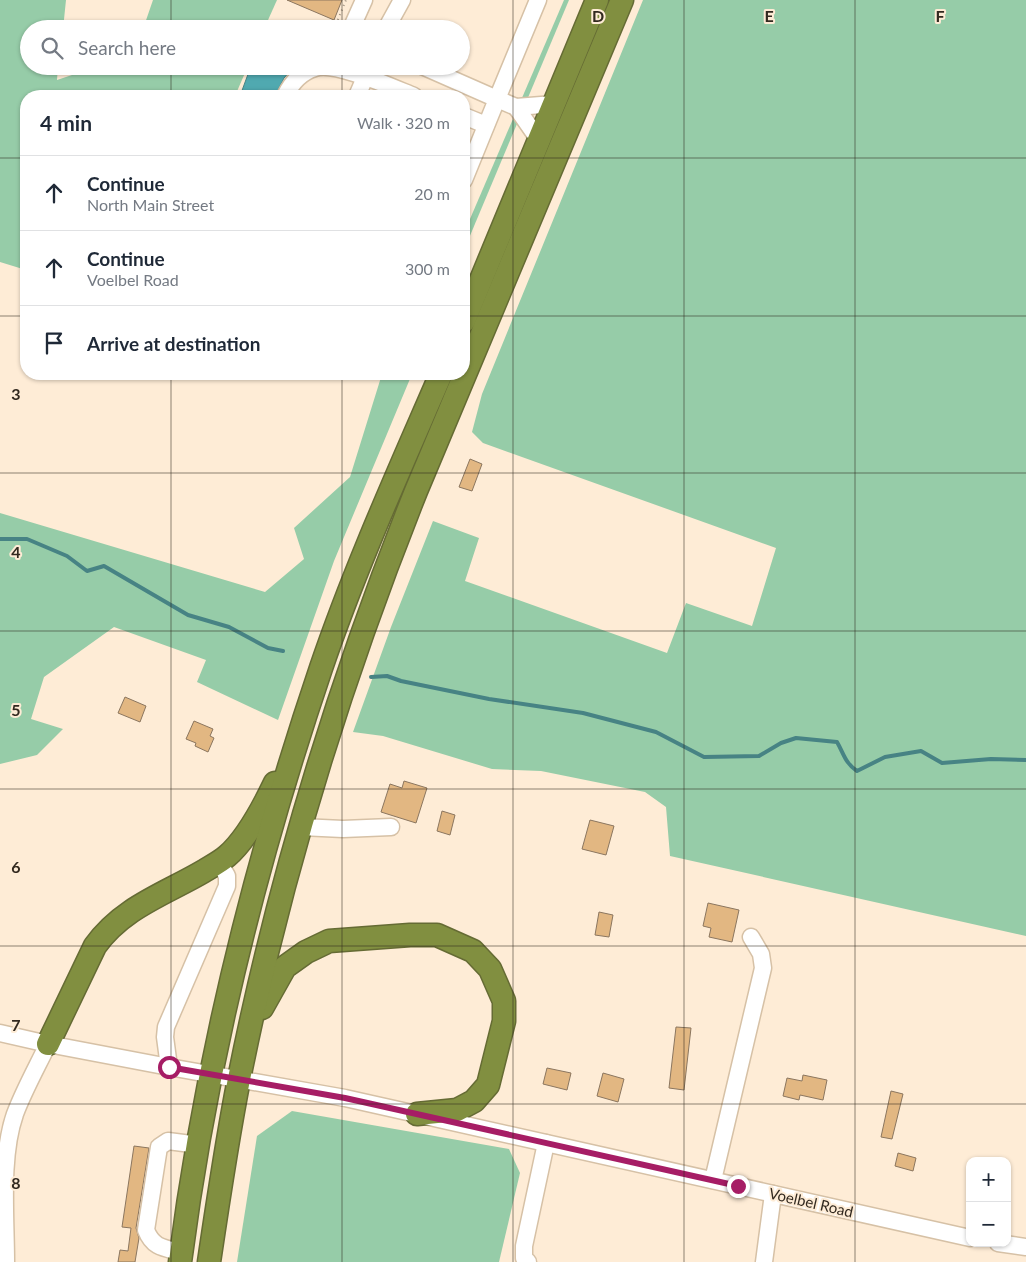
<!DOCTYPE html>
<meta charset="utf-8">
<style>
:root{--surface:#fff;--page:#f6f6f7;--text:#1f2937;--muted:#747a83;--line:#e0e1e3}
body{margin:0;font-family:Lato,sans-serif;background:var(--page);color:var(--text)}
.controls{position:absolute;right:15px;bottom:15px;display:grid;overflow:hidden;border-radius:10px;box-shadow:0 1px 4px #0004}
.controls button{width:45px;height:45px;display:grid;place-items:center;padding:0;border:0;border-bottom:1px solid var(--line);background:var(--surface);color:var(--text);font:25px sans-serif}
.stop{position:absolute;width:15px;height:15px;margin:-11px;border:4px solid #a61d65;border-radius:50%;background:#fff}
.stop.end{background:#a61d65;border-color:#fff;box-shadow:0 1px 5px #0008}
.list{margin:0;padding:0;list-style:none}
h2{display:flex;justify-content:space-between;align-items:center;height:65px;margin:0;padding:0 20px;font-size:21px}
h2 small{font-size:16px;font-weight:400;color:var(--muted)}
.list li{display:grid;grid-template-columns:32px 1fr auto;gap:15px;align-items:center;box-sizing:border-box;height:75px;padding:0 20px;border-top:1px solid var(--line)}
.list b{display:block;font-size:19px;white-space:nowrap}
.list p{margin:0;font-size:16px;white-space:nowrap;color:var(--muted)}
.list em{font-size:16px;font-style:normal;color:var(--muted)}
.icon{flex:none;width:28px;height:28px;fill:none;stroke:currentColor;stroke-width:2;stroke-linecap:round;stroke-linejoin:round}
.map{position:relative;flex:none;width:1026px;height:1262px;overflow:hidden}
.search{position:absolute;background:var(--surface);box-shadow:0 1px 4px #0004;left:20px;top:20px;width:450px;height:55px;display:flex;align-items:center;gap:12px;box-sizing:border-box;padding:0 18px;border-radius:28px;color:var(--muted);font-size:19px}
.panel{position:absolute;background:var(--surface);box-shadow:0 1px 4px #0004;left:20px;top:90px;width:450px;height:290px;border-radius:20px}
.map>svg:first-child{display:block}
.green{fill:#96cca8}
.water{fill:#50a9b0;stroke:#478384}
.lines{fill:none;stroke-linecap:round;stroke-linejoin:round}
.stream{stroke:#478384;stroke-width:4}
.building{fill:#e2b782;stroke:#8b765f}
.minor-casing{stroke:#d6c1a6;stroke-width:19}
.highway-casing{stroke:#656b34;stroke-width:25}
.path{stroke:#a39584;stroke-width:2;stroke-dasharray:1 4;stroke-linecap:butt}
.minor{stroke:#fff;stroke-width:16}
.highway{stroke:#818f40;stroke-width:22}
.route{stroke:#a61d65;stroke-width:6}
.grid{fill:none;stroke:#32291f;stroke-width:1;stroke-opacity:0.55}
.labels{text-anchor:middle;stroke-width:4;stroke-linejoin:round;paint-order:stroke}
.street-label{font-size:15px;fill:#32291f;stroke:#feecd6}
.grid-label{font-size:16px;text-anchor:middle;font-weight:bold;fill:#32291f;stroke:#feecd6;stroke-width:4;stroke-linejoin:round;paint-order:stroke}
</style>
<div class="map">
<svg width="1026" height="1262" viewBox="0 0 1026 1262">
<rect width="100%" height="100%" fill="#feecd6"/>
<g class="green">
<path d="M0,0h66l-3,29h-34v37h29l-1,14 42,-14h149l-13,30h-209v174l-26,-8z"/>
<path d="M153,0h124l-13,29h-121z"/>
<path d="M564,0h5l-105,250v-17z"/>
<path d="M643,0h383v936l-356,-80 -4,-49 -21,-15 -104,-21 -49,-2 -109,-33 -30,-4 38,-105 42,-106 46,17 -14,43 202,72 19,-50 66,23 24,-78 -293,-105 -11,-11 10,-38z"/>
<path d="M382,374h30l-78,187 -56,159 -81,-38 9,-22 -92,-33 -70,50 -13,42 32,10 -26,26 -37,9v-251l265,79 39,-33 -10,-31 56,-51z"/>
<path d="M292,1111l217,38 11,24 -21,89h-262l20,-126z"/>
</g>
<path class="water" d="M251,66h40l1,3 -8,9 -9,18h-35z"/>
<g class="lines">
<g class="stream">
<path d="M0,539h27l40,17 20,15 17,-5 84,49 41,12 39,21 15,3"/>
<path d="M371,677l16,-1 14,5 88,18 94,14 73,19 48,25 55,-1 22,-13 15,-5 41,4c7,12 8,21 20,29l28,-14 36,-6 21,12 49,-4 35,1"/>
</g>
</g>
<g class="building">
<path d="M287,0h55l-8,20z"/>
<path d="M470,459l12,5 -10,27 -13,-4z"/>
<path d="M125,697l21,9 -6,16 -22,-9z"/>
<path d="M194,721l19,8 -3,7 4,2 -6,14 -13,-6 1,-3 -10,-4z"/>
<path d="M404,781l23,7 -11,35 -35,-11 9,-28 12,4z"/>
<path d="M442,811l13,4 -5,20 -13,-4z"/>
<path d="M590,820l24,6 -8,29 -24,-6z"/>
<path d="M708,903l31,7 -7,32 -23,-5 2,-9 -8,-2z"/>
<path d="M599,912l14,3 -4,22 -14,-2z"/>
<path d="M676,1027l15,1 -7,62 -15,-2z"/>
<path d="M547,1068l24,5 -4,17 -24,-6z"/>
<path d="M603,1073l21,6 -6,23 -21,-6z"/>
<path d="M803,1075l24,5 -4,20 -23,-5 -1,5 -16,-4 4,-18 15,3z"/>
<path d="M891,1091l12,3 -11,45 -11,-2z"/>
<path d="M134,1146l15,2 -13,80 3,10 -4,24h-17l2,-12 8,1 3,-23 -9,-1z"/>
<path d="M898,1153l18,5 -3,13 -18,-5z"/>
</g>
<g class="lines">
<defs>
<g id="minor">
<path d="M538,0l-41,99 19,8 38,-3"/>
<path d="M351,29l13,-29"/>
<path d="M386,29l16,-29"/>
<path d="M422,66l75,33 -33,81"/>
<path d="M285,96c6,-12 16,-24 30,-28 20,-7 79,20 99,28"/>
<path d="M357,96l13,-30"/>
<path d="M516,107l23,33"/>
<path d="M464,116l22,9"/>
<path d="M301,827l42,2 48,-2"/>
<path d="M0,1033l48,11 121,23 176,31 625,140"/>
<path d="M169,1067l-4,-30 1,-10 61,-141v-10l-8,-14"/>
<path d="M713,1180l50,-212 -2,-14 -10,-17"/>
<path d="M998,1243l28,4"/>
<path d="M181,1252c-17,-4 -28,-4 -35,-22l13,-83 9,-6 31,4"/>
<path d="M6,1262c0,-46 -6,-105 9,-148 9,-24 22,-47 33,-70"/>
<path d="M528,1262l-4,-4v-12l22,-103"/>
<path d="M764,1262l9,-68"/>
</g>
<g id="highway">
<path d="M464,321l133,-321"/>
<path d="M262,1008l23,-41 21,-15 23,-11 81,-6h27l36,16 17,18 14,32v20l-16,64 -14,16 -17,9 -40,4"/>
<path d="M48,1044l47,-98c28,-39 70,-52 109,-75 8,-5 16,-9 23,-15 20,-17 37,-50 48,-73"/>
<path d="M180,1262c26,-202 76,-402 141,-594 34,-100 78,-197 120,-294"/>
<path d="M209,1262c9,-61 18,-122 30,-183 40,-201 101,-398 177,-588l206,-491"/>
</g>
</defs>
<use href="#minor" class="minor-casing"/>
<use href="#highway" class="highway-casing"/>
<path class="path" d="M334,29l12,-29"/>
<use href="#minor" class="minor"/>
<use href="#highway" class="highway"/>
</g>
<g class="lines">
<path class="route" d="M169,1067l176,31 393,88"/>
</g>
<path class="grid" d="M171,0v29M342,0v29M513,0v1262M684,0v1262M855,0v1262M171,66v30M342,66v30M0,158h26M464,158h562M0,316h26M464,316h562M171,374v888M342,374v888M0,473h1026M0,631h1026M0,789h1026M0,946h1026M0,1104h1026"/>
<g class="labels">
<g class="street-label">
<text transform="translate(811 1203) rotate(13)" y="5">Voelbel Road</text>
</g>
</g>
<g class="grid-label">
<text x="598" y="22">D</text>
<text x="769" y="22">E</text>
<text x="940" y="22">F</text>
<text x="16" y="400">3</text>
<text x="16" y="558">4</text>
<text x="16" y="716">5</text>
<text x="16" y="873">6</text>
<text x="16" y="1031">7</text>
<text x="16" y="1189">8</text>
</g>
</svg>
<div class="controls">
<button>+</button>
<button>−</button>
</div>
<div class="stop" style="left:169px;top:1067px"></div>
<div class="stop end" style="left:738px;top:1186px"></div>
<div class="search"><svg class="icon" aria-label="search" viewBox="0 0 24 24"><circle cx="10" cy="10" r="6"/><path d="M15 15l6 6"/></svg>Search here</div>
<section class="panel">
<h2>4 min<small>Walk · 320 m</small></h2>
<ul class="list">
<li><svg class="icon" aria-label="ahead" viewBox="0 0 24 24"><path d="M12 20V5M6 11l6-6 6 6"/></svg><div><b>Continue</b><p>North Main Street</p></div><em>20 m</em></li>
<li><svg class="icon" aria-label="ahead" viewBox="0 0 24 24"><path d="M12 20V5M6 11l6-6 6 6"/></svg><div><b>Continue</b><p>Voelbel Road</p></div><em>300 m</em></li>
<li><svg class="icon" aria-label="arrive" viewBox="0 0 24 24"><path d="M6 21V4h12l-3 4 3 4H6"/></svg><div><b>Arrive at destination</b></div></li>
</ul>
</section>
</div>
